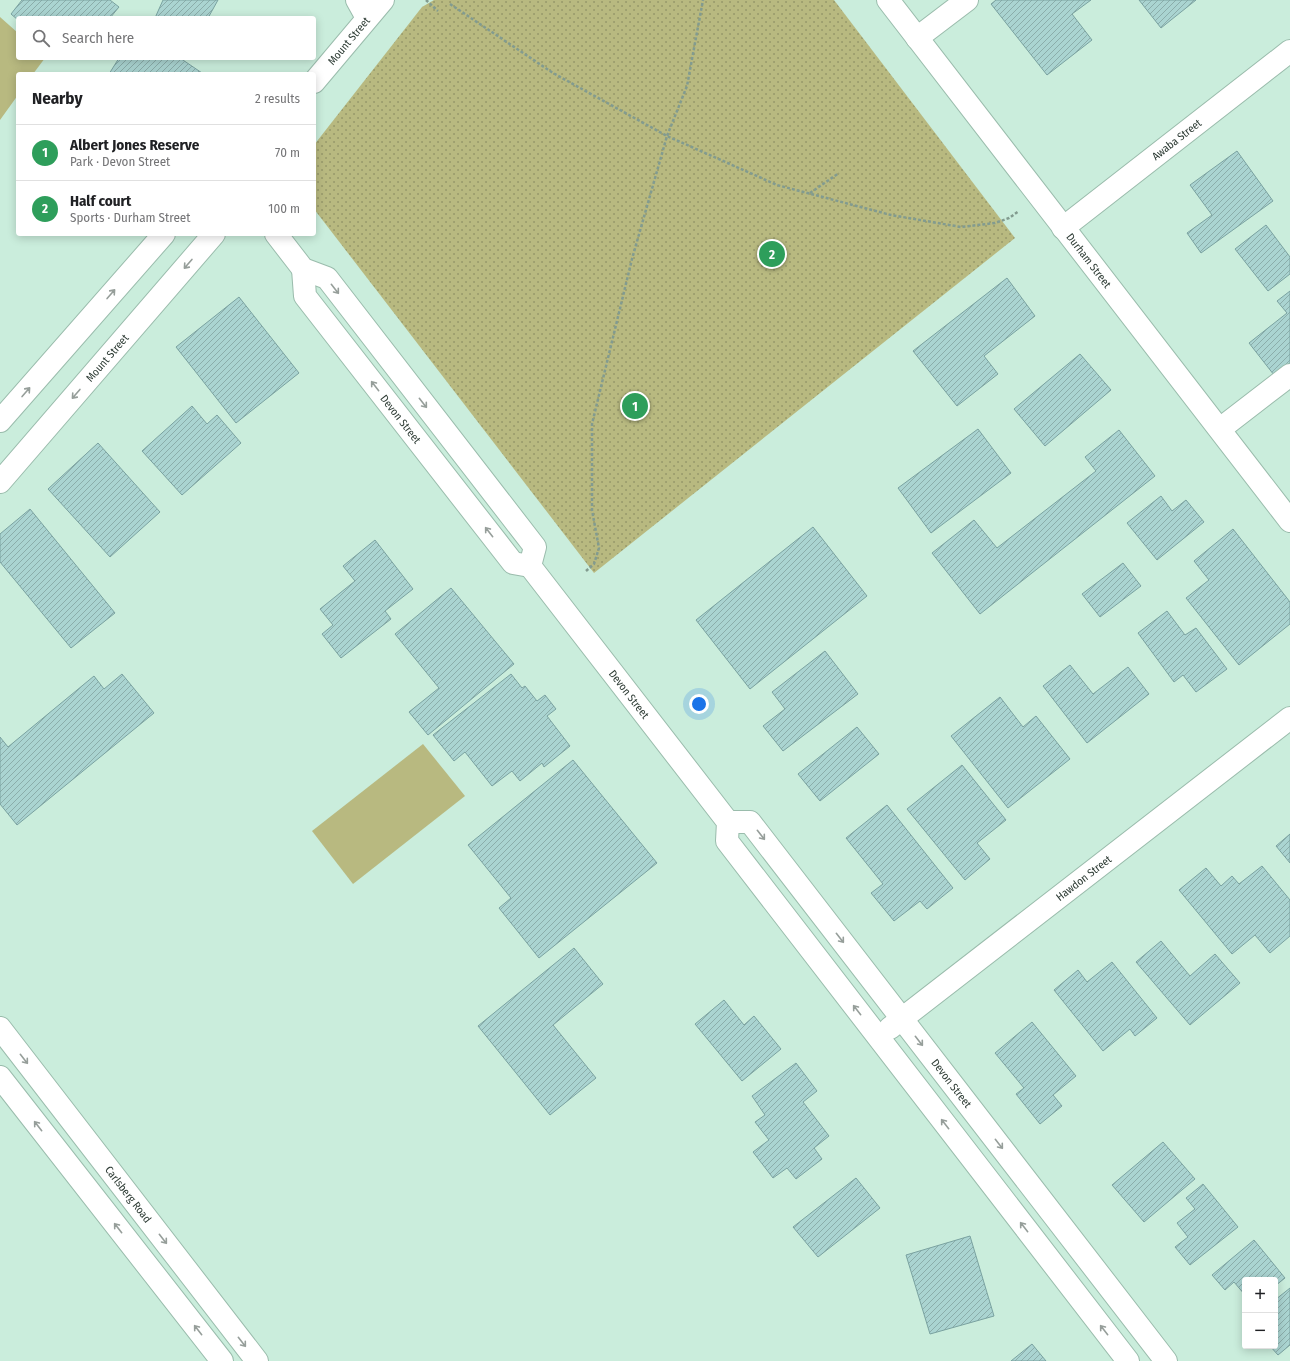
<!DOCTYPE html>
<meta charset="utf-8">
<style>
:root{--surface:#fff;--page:#f2f2f2;--text:#202124;--muted:#757577;--line:#e0e0e0;--accent:#6e33a9}
body{margin:0;font-family:"Fira Sans Condensed",sans-serif;background:var(--page);color:var(--text)}
.controls{position:absolute;right:12px;bottom:12px;display:grid;overflow:hidden;border-radius:4px;box-shadow:0 2px 10px #0003}
.controls button{width:36px;height:36px;display:grid;place-items:center;padding:0;border:0;border-bottom:1px solid var(--line);background:var(--surface);color:var(--text);font:20px sans-serif}
.you{position:absolute;left:699px;top:704px;width:14px;height:14px;margin:-10px;border:3px solid #fff;border-radius:50%;background:#1a73e8;box-shadow:0 0 0 6px #1a73e833}
.badge{display:grid;place-items:center;width:26px;height:26px;border-radius:50%;background:var(--accent);color:#fff;font-size:13px;font-weight:700}
.pin{position:absolute;translate:-50% -50%;border:2px solid #fff;box-shadow:0 1px 4px #0006}
.list{margin:0;padding:0;list-style:none}
h2{display:flex;justify-content:space-between;align-items:center;height:52px;margin:0;padding:0 16px;font-size:17px}
h2 small{font-size:13px;font-weight:400;color:var(--muted)}
.list li{display:grid;grid-template-columns:26px 1fr auto;gap:12px;align-items:center;box-sizing:border-box;height:56px;padding:0 16px;border-top:1px solid var(--line)}
.list b{display:block;font-size:15px;white-space:nowrap}
.list p{margin:0;font-size:13px;white-space:nowrap;color:var(--muted)}
.list em{font-size:13px;font-style:normal;color:var(--muted)}
.icon{flex:none;width:22px;height:22px;fill:none;stroke:currentColor;stroke-width:2;stroke-linecap:round;stroke-linejoin:round}
.map{position:relative;flex:none;width:1290px;height:1361px;overflow:hidden}
.search{position:absolute;background:var(--surface);box-shadow:0 2px 10px #0003;left:16px;top:16px;width:300px;height:44px;display:flex;align-items:center;gap:10px;box-sizing:border-box;padding:0 14px;border-radius:4px;color:var(--muted);font-size:15px}
.panel{position:absolute;background:var(--surface);box-shadow:0 2px 10px #0003;left:16px;top:72px;width:300px;height:164px;border-radius:4px}
.map>svg:first-child{display:block}
.grass{fill:#b8b980}
.park{fill:url(#park-dots)}
.building{fill:url(#building-hatch);stroke:#7aa2a0}
.lines{fill:none;stroke-linecap:round;stroke-linejoin:round}
.minor-casing{stroke:#9abcac;stroke-width:24}
.path{stroke:#829b8f;stroke-width:2.5;stroke-dasharray:3 2;stroke-linecap:butt}
.minor{stroke:#fff;stroke-width:22}
.oneway{stroke:#969e9a}
.labels{text-anchor:middle;stroke-width:3;stroke-linejoin:round;paint-order:stroke}
.street-label{font-size:11px;fill:#2e3c35;stroke:#fff}
</style>
<div class="map">
<svg width="1290" height="1361" viewBox="0 0 1290 1361">
<defs>
<pattern id="park-dots" width="8" height="8" patternUnits="userSpaceOnUse"><rect width="8" height="8" fill="#b8b980"/><path d="M2 2h.1M6 6h.1" fill="none" stroke="#96986a" stroke-width="1.8" stroke-linecap="round"/></pattern>
<pattern id="building-hatch" width="6" height="6" patternUnits="userSpaceOnUse"><rect width="6" height="6" fill="#aad4d1"/><path d="M-1 1l2-2M0 6l6-6M5 7l2-2" fill="none" stroke="#8badaa"/></pattern>
</defs>
<rect width="100%" height="100%" fill="#caeddc"/>
<g class="grass">
<path d="M0,17l18,16v25h27l-12,16h-15v21l-18,25z"/>
<path d="M423,744l42,52 -112,88 -41,-53z"/>
</g>
<path class="park" d="M434,0h400l181,238 -421,335 -280,-364v-64l108,-138z"/>
<g class="building">
<path d="M22,0h88l9,7 -9,11h-92v2l-7,-6z"/>
<path d="M163,0h55l-10,18h-53z"/>
<path d="M996,0h95l-19,14 20,26 -45,35 -56,-71z"/>
<path d="M1139,0h57l-35,28z"/>
<path d="M119,58h61l22,15 -93,1z"/>
<path d="M1237,151l36,50 -72,52 -14,-20 25,-18 -22,-30z"/>
<path d="M1266,225l24,32v17l-22,17 -33,-42z"/>
<path d="M1007,278l28,38 -51,40 14,18 -41,32 -44,-55z"/>
<path d="M1290,291v72l-16,12 -25,-32 38,-30 -10,-12z"/>
<path d="M239,297l60,76 -63,50 -60,-76z"/>
<path d="M1080,354l31,36 -66,56 -31,-37z"/>
<path d="M192,406l15,18 10,-9 24,28 -59,52 -40,-44z"/>
<path d="M978,429l33,44 -80,60 -33,-45z"/>
<path d="M1119,430l36,46 -175,138 -48,-61 42,-33 23,28 99,-77 -11,-14z"/>
<path d="M98,443l62,69 -50,45 -62,-68z"/>
<path d="M1161,496l11,15 14,-11 18,22 -47,38 -30,-37z"/>
<path d="M30,509l85,104 -44,35 -71,-86v-28z"/>
<path d="M813,527l54,69 -117,93 -54,-69z"/>
<path d="M1233,529l57,73v22l-51,41 -53,-67 23,-18 -15,-19z"/>
<path d="M375,540l38,49 -28,22 6,8 -50,39 -19,-24 11,-9 -13,-16 35,-28 -12,-15z"/>
<path d="M1123,563l18,23 -41,31 -18,-23z"/>
<path d="M451,588l63,76 -86,71 -19,-23 30,-24 -44,-54z"/>
<path d="M1167,611l18,24 11,-7 31,41 -31,23 -13,-17 -9,7 -36,-49z"/>
<path d="M825,651l33,43 -75,57 -20,-25 22,-17 -13,-17z"/>
<path d="M1070,665l23,29 35,-27 21,27 -62,49 -44,-57z"/>
<path d="M122,674l32,39 -137,112 -17,-21v-67l8,10 86,-71 10,13z"/>
<path d="M511,674l11,14 3,-2 12,15 8,-6 11,14 -9,7 23,30 -26,21 -2,-4 -22,18 -8,-10 -20,15 -27,-34 -11,9 -21,-26z"/>
<path d="M1000,697l23,30 13,-11 34,43 -62,49 -57,-72z"/>
<path d="M857,727l22,27 -59,47 -22,-27z"/>
<path d="M573,760l84,103 -118,95 -40,-50 12,-10 -43,-53z"/>
<path d="M962,765l44,55 -29,23 13,16 -25,21 -58,-71z"/>
<path d="M887,805l66,83 -26,21 -7,-8 -26,20 -23,-28 12,-9 -37,-46z"/>
<path d="M1290,834v29l-14,-17z"/>
<path d="M1262,866l28,34v36l-20,17 -15,-18 -23,19 -53,-64 27,-22 15,18 11,-10 7,8z"/>
<path d="M1161,941l29,35 25,-22 25,29 -50,42 -54,-63z"/>
<path d="M574,948l29,36 -50,41 43,53 -46,37 -72,-89z"/>
<path d="M1112,962l45,56 -22,18 -5,-7 -27,22 -49,-61 24,-20 9,12z"/>
<path d="M724,1000l20,25 10,-9 27,33 -39,32 -47,-57z"/>
<path d="M1032,1022l44,54 -23,19 9,11 -22,18 -24,-30 8,-6 -29,-35z"/>
<path d="M796,1063l21,28 -14,11 26,34 -15,12 8,11 -26,20 -9,-11 -14,10 -20,-26 16,-12 -14,-18 10,-7 -13,-19z"/>
<path d="M1163,1142l32,37 -51,43 -32,-37z"/>
<path d="M856,1178l24,30 -62,49 -25,-30z"/>
<path d="M1203,1184l35,43 -48,38 -15,-18 13,-10 -11,-14 18,-14 -9,-11z"/>
<path d="M970,1236l24,80 -64,18 -24,-79z"/>
<path d="M1254,1240l31,38 -10,8v-6h-30v15l-11,-13 -9,8 -13,-15z"/>
<path d="M1290,1288v57l-12,10 -8,-9h5v-46z"/>
<path d="M1032,1344l14,17h-35z"/>
</g>
<g class="lines">
<defs>
<g id="minor">
<path d="M357,0l10,18"/>
<path id="s1" d="M888,0l402,521"/>
<path d="M917,38l50,-38"/>
<path id="s2" d="M314,82l69,-82"/>
<path id="s3" d="M1063,228l227,-177"/>
<path d="M276,234l27,35 24,9 208,269 -5,19"/>
<path id="s4" d="M303,269l2,27 208,267 17,3"/>
<path d="M0,421l164,-187"/>
<path d="M1220,429l70,-54"/>
<path id="s5" d="M0,482l214,-248"/>
<path id="s6" d="M530,566l198,256 -1,19 401,520"/>
<path id="s7" d="M728,822h22l416,539"/>
<path id="s8" d="M0,1028l257,333"/>
<path id="s9" d="M890,1028l400,-310"/>
<path d="M0,1077l222,284"/>
</g>
</defs>
<use href="#minor" class="minor-casing"/>
<g class="path">
<path d="M426,0l12,11"/>
<path d="M450,4l103,69 114,63 110,49 114,30 70,12 34,-4 14,-5 10,-7"/>
<path d="M810,193l29,-20"/>
<path d="M586,571l8,-7 5,-16 -7,-38v-86l40,-165 35,-123 20,-50 16,-86"/>
</g>
<use href="#minor" class="minor"/>
</g>
<defs><path id="oneway-shaft" d="M-6 0H5M1.5-3L5.5 0L1.5 3" fill="none" stroke-width="1.6" stroke-linecap="round" stroke-linejoin="round"/></defs>
<g class="oneway">
<use href="#oneway-shaft" transform="translate(188 264) rotate(131)"/>
<use href="#oneway-shaft" transform="translate(335 289) rotate(52)"/>
<use href="#oneway-shaft" transform="translate(111 294) rotate(-49)"/>
<use href="#oneway-shaft" transform="translate(375 386) rotate(-128)"/>
<use href="#oneway-shaft" transform="translate(26 392) rotate(-49)"/>
<use href="#oneway-shaft" transform="translate(76 394) rotate(131)"/>
<use href="#oneway-shaft" transform="translate(423 403) rotate(52)"/>
<use href="#oneway-shaft" transform="translate(489 532) rotate(-128)"/>
<use href="#oneway-shaft" transform="translate(761 835) rotate(52)"/>
<use href="#oneway-shaft" transform="translate(840 938) rotate(52)"/>
<use href="#oneway-shaft" transform="translate(857 1010) rotate(-128)"/>
<use href="#oneway-shaft" transform="translate(919 1041) rotate(52)"/>
<use href="#oneway-shaft" transform="translate(24 1059) rotate(52)"/>
<use href="#oneway-shaft" transform="translate(945 1124) rotate(-128)"/>
<use href="#oneway-shaft" transform="translate(38 1126) rotate(-128)"/>
<use href="#oneway-shaft" transform="translate(999 1144) rotate(52)"/>
<use href="#oneway-shaft" transform="translate(1024 1227) rotate(-128)"/>
<use href="#oneway-shaft" transform="translate(118 1228) rotate(-128)"/>
<use href="#oneway-shaft" transform="translate(163 1239) rotate(52)"/>
<use href="#oneway-shaft" transform="translate(198 1330) rotate(-128)"/>
<use href="#oneway-shaft" transform="translate(1104 1330) rotate(-128)"/>
<use href="#oneway-shaft" transform="translate(242 1342) rotate(52)"/>
</g>
<g class="labels">
<g class="street-label">
<text dy="4" stroke="none"><textPath href="#s2" startOffset="54">Mount Street</textPath></text>
<text dy="4" stroke="none"><textPath href="#s3" startOffset="144">Awaba Street</textPath></text>
<text dy="4" stroke="none"><textPath href="#s1" startOffset="329">Durham Street</textPath></text>
<text dy="4" stroke="none"><textPath href="#s5" startOffset="164">Mount Street</textPath></text>
<text dy="4" stroke="none"><textPath href="#s4" startOffset="183">Devon Street</textPath></text>
<text dy="4" stroke="none"><textPath href="#s6" startOffset="162">Devon Street</textPath></text>
<text dy="4" stroke="none"><textPath href="#s9" startOffset="245">Hawdon Street</textPath></text>
<text dy="4" stroke="none"><textPath href="#s7" startOffset="352">Devon Street</textPath></text>
<text dy="4" stroke="none"><textPath href="#s8" startOffset="210">Carlsberg Road</textPath></text>
</g>
</g>
</svg>
<div class="controls">
<button>+</button>
<button>−</button>
</div>
<div class="you"></div>
<div class="pin badge" style="left:635px;top:406px;background:#2e9e5b">1</div>
<div class="pin badge" style="left:772px;top:254px;background:#2e9e5b">2</div>
<div class="search"><svg class="icon" aria-label="search" viewBox="0 0 24 24"><circle cx="10" cy="10" r="6"/><path d="M15 15l6 6"/></svg>Search here</div>
<section class="panel">
<h2>Nearby<small>2 results</small></h2>
<ul class="list">
<li><span class="badge" style="background:#2e9e5b">1</span><div><b>Albert Jones Reserve</b><p>Park · Devon Street</p></div><em>70 m</em></li>
<li><span class="badge" style="background:#2e9e5b">2</span><div><b>Half court</b><p>Sports · Durham Street</p></div><em>100 m</em></li>
</ul>
</section>
</div>
